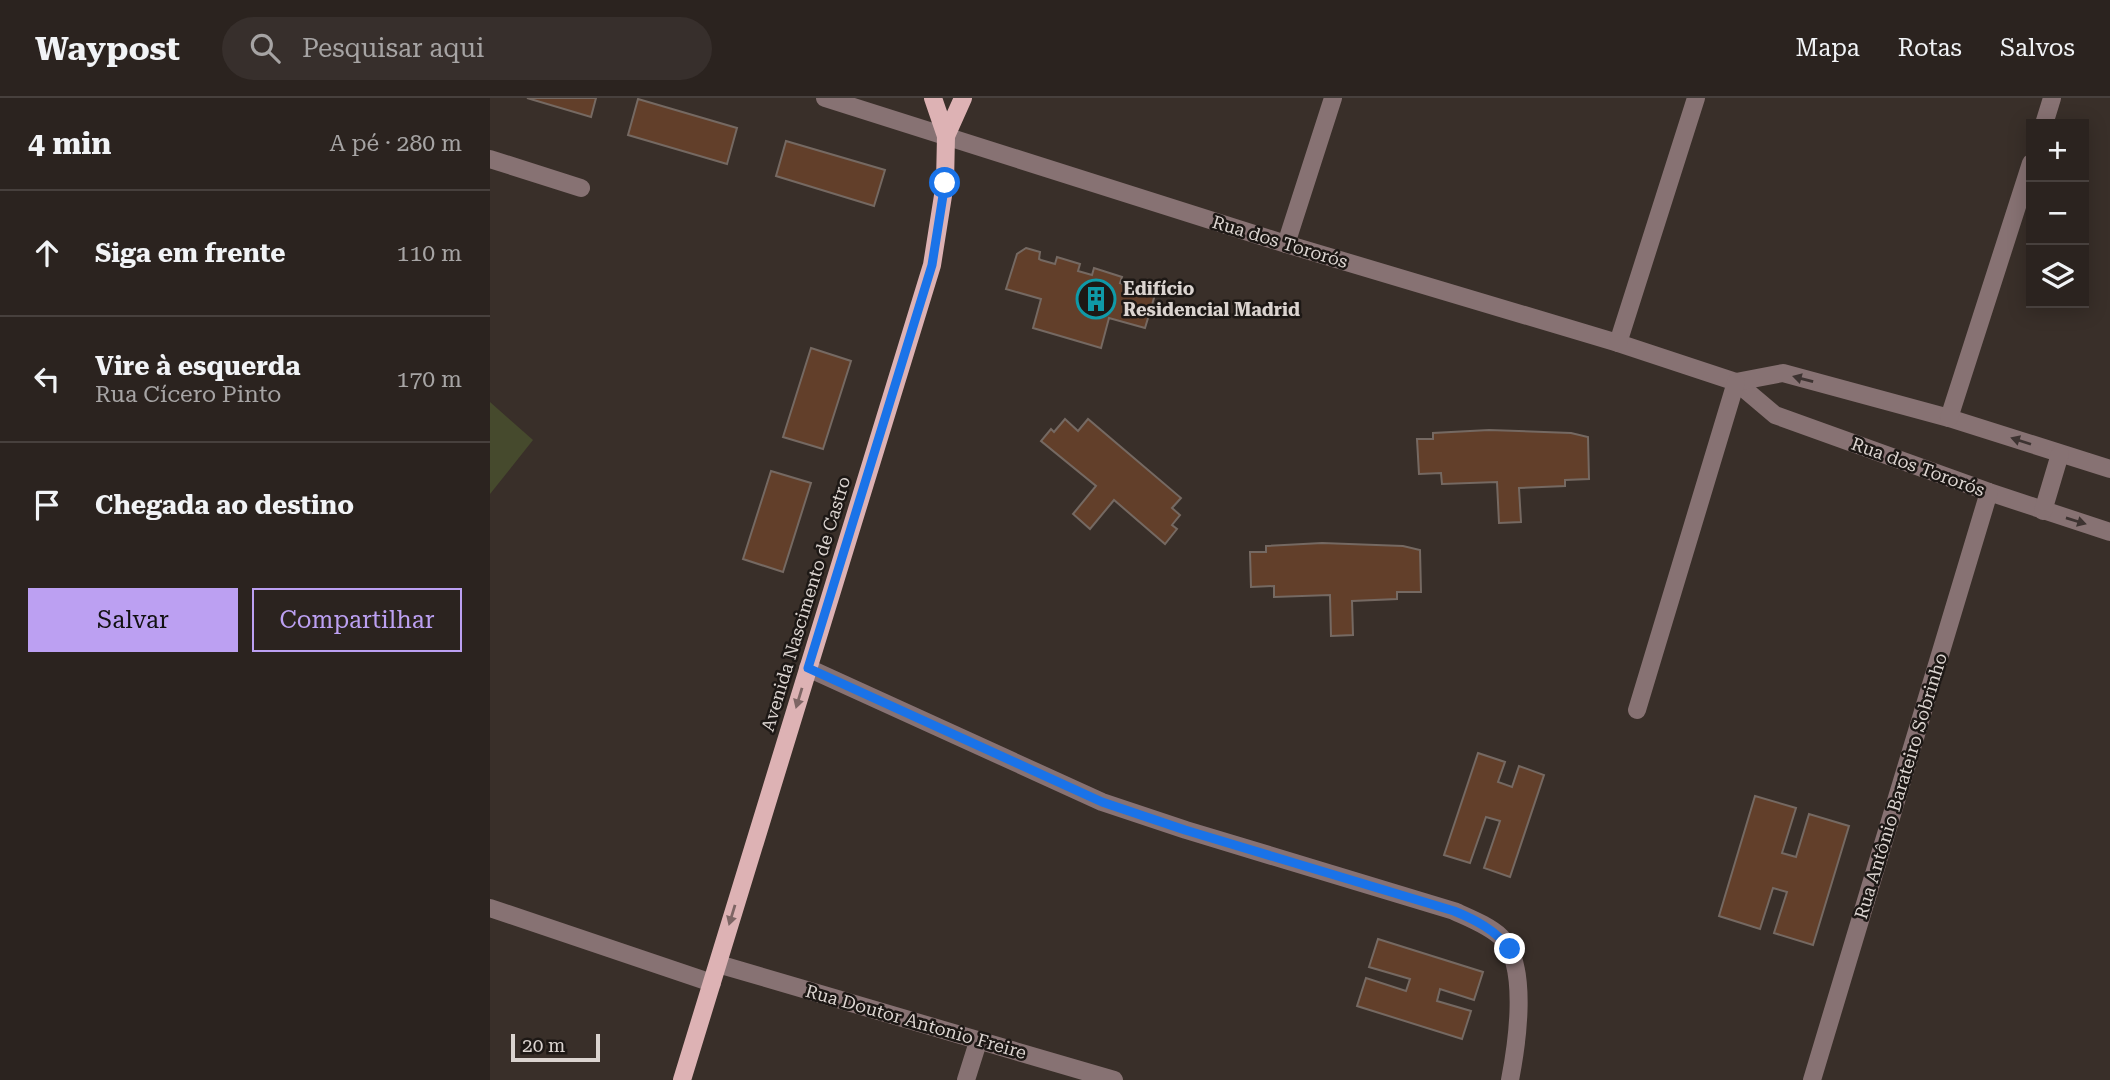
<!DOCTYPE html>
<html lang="pt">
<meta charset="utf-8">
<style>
:root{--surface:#2b231f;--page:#372f2c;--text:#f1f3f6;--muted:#a6a4a4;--line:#47403d;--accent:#bca0f2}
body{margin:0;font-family:"Roboto Serif",serif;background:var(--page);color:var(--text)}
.controls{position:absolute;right:21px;top:21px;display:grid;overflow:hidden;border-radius:0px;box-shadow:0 4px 18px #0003}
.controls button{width:63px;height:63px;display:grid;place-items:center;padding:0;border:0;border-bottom:2px solid var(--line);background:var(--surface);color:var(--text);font:35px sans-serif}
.scale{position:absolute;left:21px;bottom:18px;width:89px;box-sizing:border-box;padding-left:7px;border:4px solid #dbd4d0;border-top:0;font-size:19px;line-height:24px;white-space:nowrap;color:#dbd4d0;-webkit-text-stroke:5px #1d1815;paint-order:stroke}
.stop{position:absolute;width:21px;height:21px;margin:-16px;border:5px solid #1a73e8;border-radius:50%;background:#fff}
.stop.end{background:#1a73e8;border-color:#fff;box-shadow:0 2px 7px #0008}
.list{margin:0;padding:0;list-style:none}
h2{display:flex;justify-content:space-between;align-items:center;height:91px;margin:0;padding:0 28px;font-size:30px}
h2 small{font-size:23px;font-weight:400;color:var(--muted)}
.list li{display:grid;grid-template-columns:46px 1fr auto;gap:21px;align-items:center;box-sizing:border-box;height:126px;padding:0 28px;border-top:2px solid var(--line)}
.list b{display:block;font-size:26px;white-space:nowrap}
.list p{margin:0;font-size:23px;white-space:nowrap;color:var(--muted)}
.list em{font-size:23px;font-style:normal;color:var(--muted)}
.actions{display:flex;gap:14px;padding:21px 28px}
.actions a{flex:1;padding:16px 0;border:2px solid var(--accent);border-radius:0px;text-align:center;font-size:24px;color:var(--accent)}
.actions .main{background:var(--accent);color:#111}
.icon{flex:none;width:38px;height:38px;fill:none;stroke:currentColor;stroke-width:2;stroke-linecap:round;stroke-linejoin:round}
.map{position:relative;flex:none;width:1620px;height:982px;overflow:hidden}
header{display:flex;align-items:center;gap:42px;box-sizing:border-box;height:98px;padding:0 35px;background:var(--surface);border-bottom:2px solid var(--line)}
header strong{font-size:33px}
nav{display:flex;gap:38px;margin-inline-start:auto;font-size:24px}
.search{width:490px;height:63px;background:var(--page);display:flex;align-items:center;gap:18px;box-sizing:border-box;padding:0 24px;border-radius:38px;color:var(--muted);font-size:26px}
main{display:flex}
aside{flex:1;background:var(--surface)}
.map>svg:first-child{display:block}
.green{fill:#464a2d}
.building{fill:#623f2a;stroke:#756962;stroke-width:2}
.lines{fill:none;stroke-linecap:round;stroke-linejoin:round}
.minor{stroke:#877273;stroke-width:18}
.major{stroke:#ddb2b4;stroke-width:18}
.oneway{fill:#3d3331}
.oneway2{fill:#7d6564}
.route{stroke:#1a73e8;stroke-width:9}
.labels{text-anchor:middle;stroke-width:5;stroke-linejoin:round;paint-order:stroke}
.street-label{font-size:18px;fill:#dbd4d0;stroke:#1d1815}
.poi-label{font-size:18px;font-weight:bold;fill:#dbd4d0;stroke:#1d1815;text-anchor:start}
</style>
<header>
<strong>Waypost</strong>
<div class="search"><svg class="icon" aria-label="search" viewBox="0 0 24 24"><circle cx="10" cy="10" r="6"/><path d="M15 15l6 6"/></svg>Pesquisar aqui</div>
<nav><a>Mapa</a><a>Rotas</a><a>Salvos</a></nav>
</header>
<main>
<aside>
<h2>4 min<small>A pé · 280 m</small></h2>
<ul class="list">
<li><svg class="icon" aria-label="ahead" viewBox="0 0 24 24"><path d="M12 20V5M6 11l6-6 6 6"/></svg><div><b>Siga em frente</b></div><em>110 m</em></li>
<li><svg class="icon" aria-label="left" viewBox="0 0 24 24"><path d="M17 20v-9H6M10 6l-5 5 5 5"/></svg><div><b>Vire à esquerda</b><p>Rua Cícero Pinto</p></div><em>170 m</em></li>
<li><svg class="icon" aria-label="arrive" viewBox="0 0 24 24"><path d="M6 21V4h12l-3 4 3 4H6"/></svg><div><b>Chegada ao destino</b></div></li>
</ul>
<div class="actions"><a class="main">Salvar</a><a>Compartilhar</a></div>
</aside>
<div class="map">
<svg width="1620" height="982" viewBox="0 0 1620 982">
<rect width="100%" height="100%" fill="#392f29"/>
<path class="green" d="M0,304l43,38 -43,54z"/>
<g class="building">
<path d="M37,0h69l-5,19z"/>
<path d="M148,1l99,29 -10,36 -99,-29z"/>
<path d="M296,43l99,29 -11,36 -98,-30z"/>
<path d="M536,150l14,4 -1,7 2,1 14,4 2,-7 23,7 -2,7 14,4 2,-7 28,9 -2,6 18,6 2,-6 8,3 6,12 -9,30 -36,-10 -8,30 -68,-20 8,-29 -35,-10 11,-35z"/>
<path d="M321,250l40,13 -28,88 -40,-12z"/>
<path d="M575,321l13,12 10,-12 93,79 -9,10 8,7 -8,10 5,4 -12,15 -51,-44 -24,29 -17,-15 23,-28 -55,-45 10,-12 3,3z"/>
<path d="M999,332l82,3 17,4 1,42 -24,1v6l-46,2 2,34 -22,1 -2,-41 -55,2 -1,-11 -22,1 -2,-35h16v-6z"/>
<path d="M281,373l40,12 -28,89 -40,-13z"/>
<path d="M832,445l81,3 17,4 1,42h-24v7l-45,2 1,34 -22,1 -1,-41 -56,2v-11l-23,1 -1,-35h16v-6z"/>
<path d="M988,655l27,9 -7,20 14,5 7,-21 25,9 -34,102 -26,-9 16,-47 -14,-4 -16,46 -26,-8z"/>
<path d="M1265,698l41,12 -14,45 14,4 13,-43 40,12 -36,119 -39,-12 13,-41 -14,-4 -13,41 -41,-13z"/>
<path d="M888,841l105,33 -9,28 -34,-11 -3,12 34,10 -9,28 -105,-33 9,-28 40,13 4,-12 -41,-12z"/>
</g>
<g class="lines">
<g class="minor">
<path d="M335,0l461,146 332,99 118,39 39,33 214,77 121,40"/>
<path d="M1554,26l8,-26"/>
<path d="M0,61l91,29"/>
<path d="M796,146l47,-146"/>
<path d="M1128,245l78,-245"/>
<path d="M1246,284l47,-9 166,45 161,51"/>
<path d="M1459,320l82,-255"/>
<path d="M1553,413l17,-57"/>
<path d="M318,570l294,134 84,28 268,81c15,7 34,14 47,26 28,28 16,107 9,143"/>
<path d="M1147,612l99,-328"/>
<path d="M0,810l222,75"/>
<path d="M228,866l396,116"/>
<path d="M476,982l12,-38"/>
<path d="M1322,982l177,-588"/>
</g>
<g class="major">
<path d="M456,38l17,-38"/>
<path d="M192,982l250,-815 13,-82 1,-47 -13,-38"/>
</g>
</g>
<defs><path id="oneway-solid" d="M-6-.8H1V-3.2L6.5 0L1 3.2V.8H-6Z" transform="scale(1.75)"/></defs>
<g class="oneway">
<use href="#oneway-solid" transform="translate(1313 281) rotate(-165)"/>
<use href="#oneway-solid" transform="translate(1531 343) rotate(-162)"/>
<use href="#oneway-solid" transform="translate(1586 423) rotate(17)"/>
</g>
<g class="oneway2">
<use href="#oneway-solid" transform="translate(309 600) rotate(107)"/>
<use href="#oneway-solid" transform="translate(242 817) rotate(107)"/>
</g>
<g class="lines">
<path class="route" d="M455,85l-13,82 -124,403 294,134 83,28 269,81c22,9 41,19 56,38"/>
</g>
<defs>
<symbol id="building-ring" viewBox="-11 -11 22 22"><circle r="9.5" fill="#1d1815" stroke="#0f9aa8" stroke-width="1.5"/><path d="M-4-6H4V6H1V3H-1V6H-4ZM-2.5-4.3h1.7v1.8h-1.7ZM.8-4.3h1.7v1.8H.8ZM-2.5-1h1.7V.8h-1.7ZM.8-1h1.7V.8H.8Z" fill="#0f9aa8"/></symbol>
</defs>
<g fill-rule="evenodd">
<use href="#building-ring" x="584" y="179" width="44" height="44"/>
</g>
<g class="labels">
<g class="street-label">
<text transform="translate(790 144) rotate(17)" y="6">Rua dos Tororós</text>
<text transform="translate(1428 369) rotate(20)" y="6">Rua dos Tororós</text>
<text transform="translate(316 506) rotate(-73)" y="6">Avenida Nascimento de Castro</text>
<text transform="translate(1411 688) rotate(-73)" y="6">Rua Antônio Barateiro Sobrinho</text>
<text transform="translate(426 924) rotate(16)" y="6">Rua Doutor Antonio Freire</text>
</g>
<g class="poi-label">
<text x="633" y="197">Edifício<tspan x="633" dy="21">Residencial Madrid</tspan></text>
</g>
</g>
</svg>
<div class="controls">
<button>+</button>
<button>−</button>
<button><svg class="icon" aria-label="layers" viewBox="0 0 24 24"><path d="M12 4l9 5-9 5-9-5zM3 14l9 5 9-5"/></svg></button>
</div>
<div class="scale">20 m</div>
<div class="stop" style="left:455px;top:85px"></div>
<div class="stop end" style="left:1020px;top:851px"></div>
</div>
</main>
